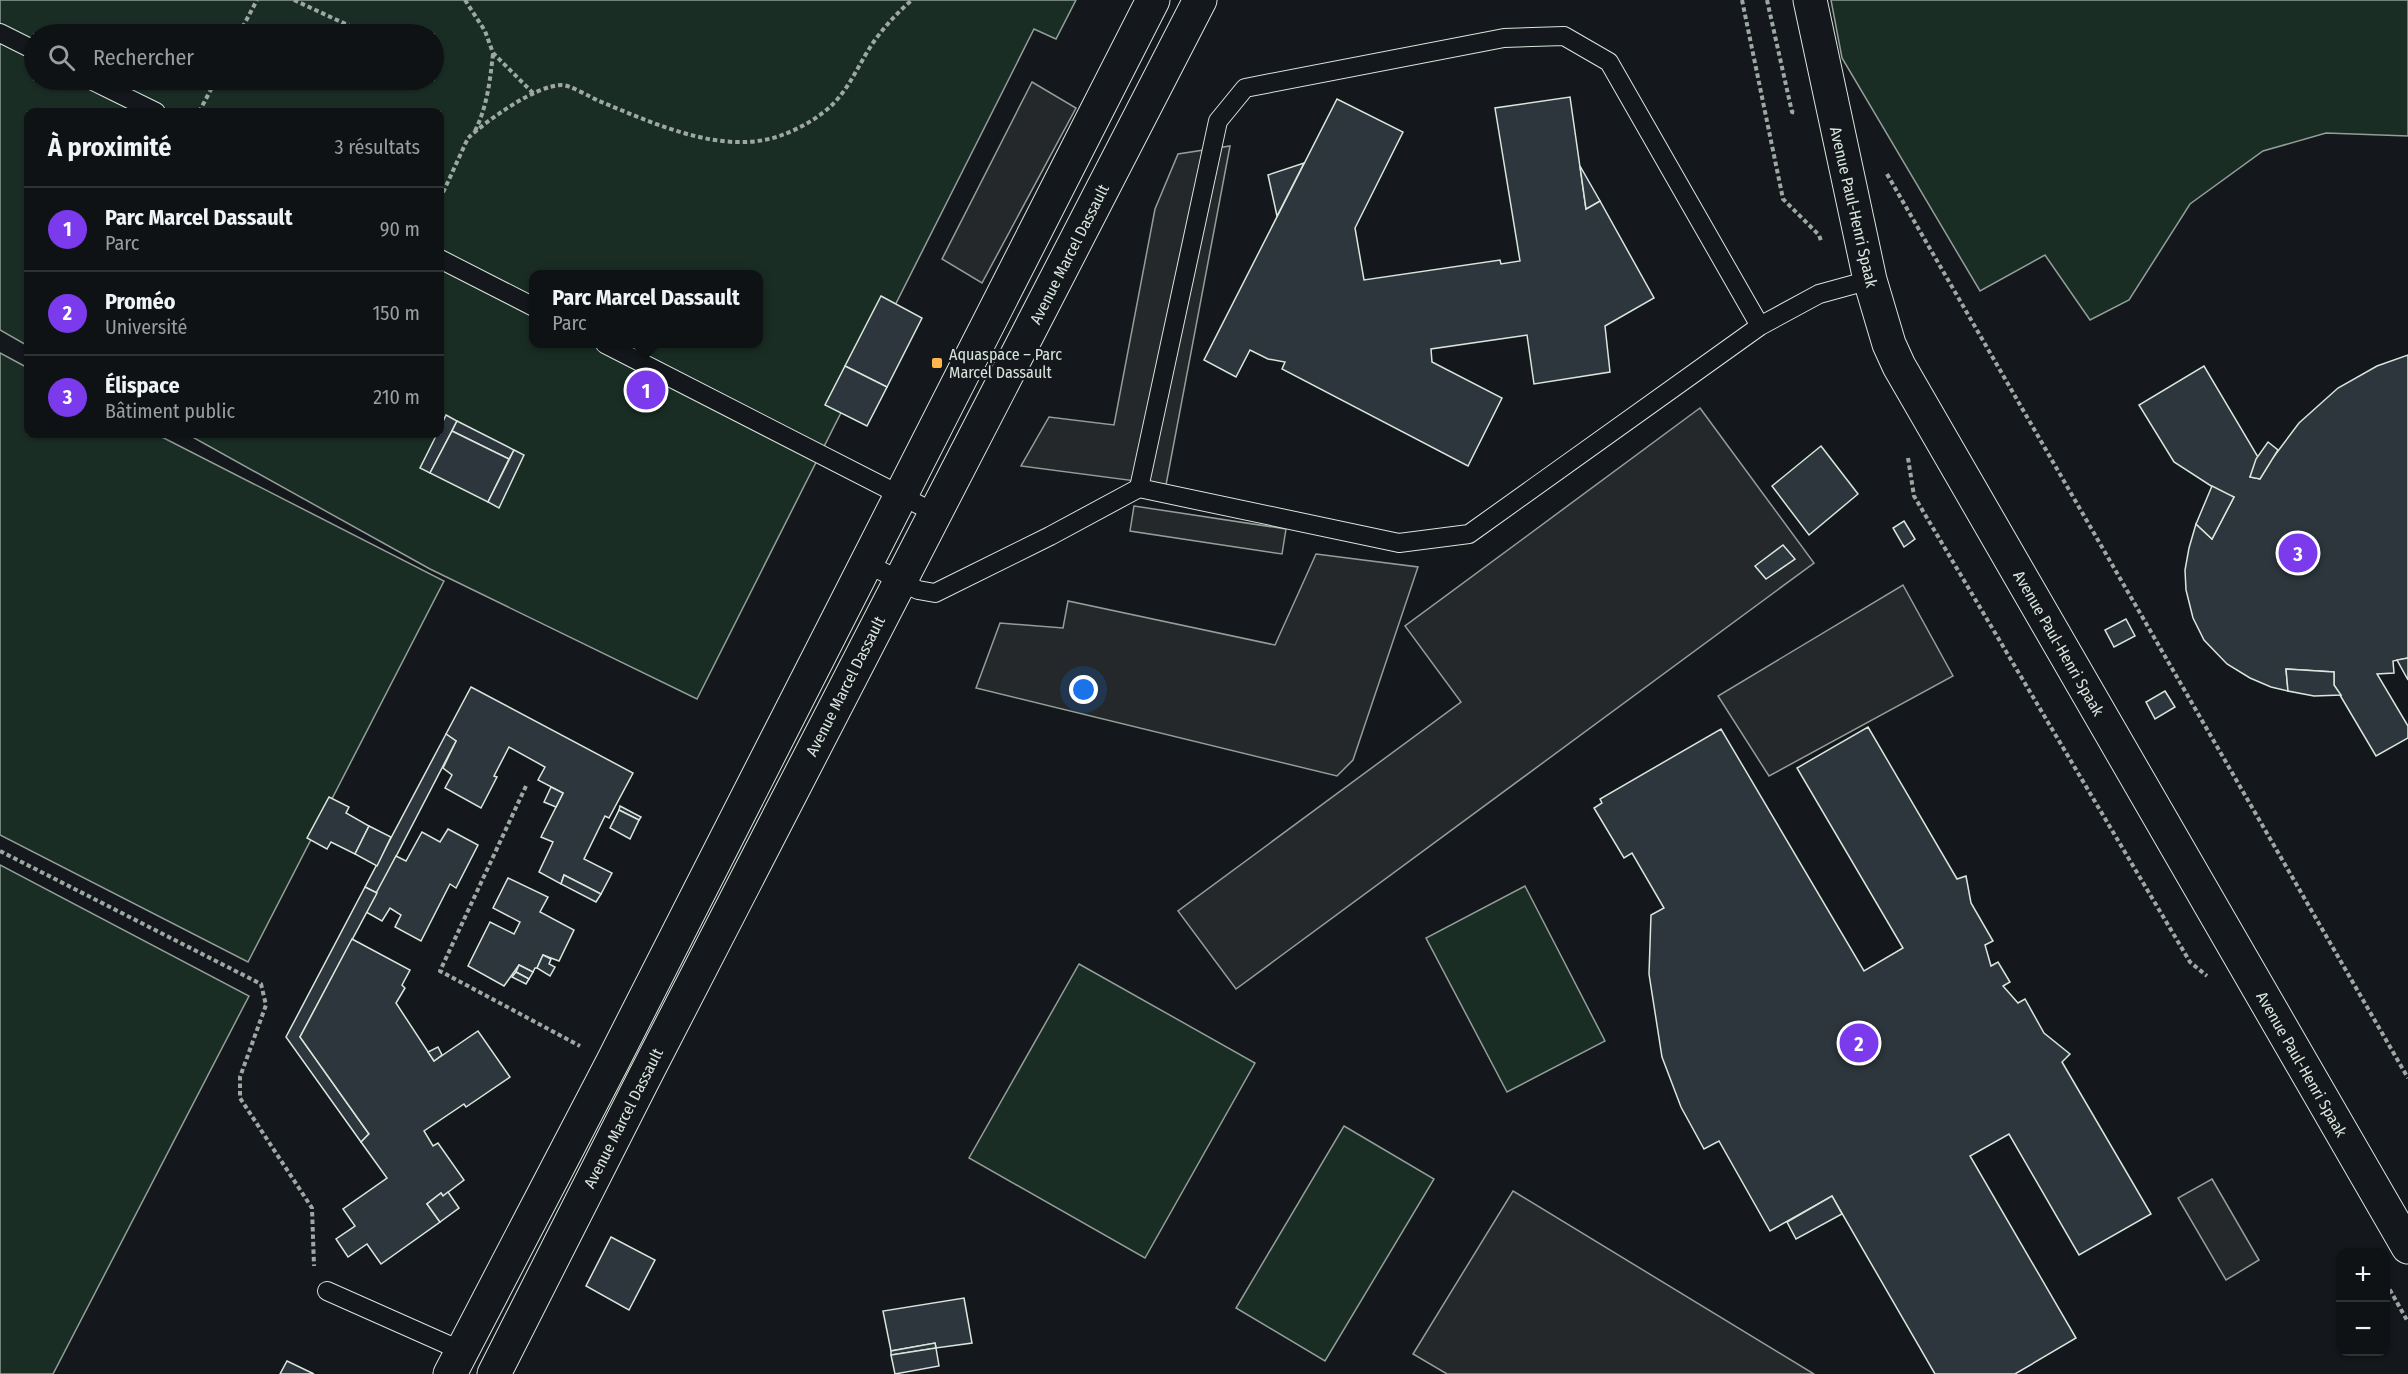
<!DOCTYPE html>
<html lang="fr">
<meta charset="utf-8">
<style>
:root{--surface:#0f1215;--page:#1d2022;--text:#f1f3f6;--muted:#9b9ea0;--line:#2f3234;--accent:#7c3aed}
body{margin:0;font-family:"Fira Sans Condensed",sans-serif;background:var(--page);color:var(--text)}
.controls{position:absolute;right:18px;bottom:18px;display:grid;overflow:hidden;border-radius:12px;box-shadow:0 2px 4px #0004}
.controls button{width:54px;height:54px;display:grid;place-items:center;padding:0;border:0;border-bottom:2px solid var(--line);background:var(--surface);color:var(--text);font:30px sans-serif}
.you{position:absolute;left:1084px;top:690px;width:21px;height:21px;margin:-15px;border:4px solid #fff;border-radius:50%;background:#1a73e8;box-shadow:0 0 0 9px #1a73e833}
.badge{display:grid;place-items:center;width:39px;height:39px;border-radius:50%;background:var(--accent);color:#fff;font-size:20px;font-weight:700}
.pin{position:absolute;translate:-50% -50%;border:3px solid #fff;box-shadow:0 2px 6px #0006}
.popup{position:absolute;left:529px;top:270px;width:234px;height:78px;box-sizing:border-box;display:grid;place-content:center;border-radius:12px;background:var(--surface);filter:drop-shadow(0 2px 4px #0005);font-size:20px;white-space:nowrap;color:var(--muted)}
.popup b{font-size:22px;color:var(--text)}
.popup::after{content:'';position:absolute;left:50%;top:100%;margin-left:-12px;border:12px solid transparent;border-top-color:var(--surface)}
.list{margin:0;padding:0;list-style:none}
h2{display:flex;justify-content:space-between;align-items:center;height:78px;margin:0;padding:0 24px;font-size:26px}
h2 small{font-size:20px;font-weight:400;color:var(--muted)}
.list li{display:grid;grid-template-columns:39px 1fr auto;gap:18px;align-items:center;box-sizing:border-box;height:84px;padding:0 24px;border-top:2px solid var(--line)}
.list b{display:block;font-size:22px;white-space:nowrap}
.list p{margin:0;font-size:20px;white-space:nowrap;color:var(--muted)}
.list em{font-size:20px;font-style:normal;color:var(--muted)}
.icon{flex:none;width:33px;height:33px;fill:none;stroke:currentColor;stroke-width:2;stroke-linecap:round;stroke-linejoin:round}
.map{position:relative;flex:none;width:2408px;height:1374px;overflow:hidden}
.search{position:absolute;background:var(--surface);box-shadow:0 2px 4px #0004;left:24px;top:24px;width:420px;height:66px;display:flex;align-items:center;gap:15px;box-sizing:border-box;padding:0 21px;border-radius:33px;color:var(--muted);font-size:22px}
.panel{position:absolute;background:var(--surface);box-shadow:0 2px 4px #0004;left:24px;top:108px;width:420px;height:330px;border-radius:12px}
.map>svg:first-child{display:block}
.green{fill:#1a2d24;stroke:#939e99;stroke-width:1.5;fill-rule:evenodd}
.parking{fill:#24282b;stroke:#939e99;stroke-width:1.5}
.building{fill:#2c363c;stroke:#d8e6dc;stroke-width:1.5}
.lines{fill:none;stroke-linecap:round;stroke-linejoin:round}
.service-casing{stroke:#d8e6dc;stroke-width:20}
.tertiary-casing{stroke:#d8e6dc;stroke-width:35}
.primary-casing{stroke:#d8e6dc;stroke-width:35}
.path{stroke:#9da8a2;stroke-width:4;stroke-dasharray:4.5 3;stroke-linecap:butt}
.service{stroke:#14181c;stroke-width:18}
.tertiary{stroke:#14181c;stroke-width:33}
.primary{stroke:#14181c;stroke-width:33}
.poi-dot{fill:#ffb74d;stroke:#14181c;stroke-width:2}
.labels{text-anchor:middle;stroke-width:4.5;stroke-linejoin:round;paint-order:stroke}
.street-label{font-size:16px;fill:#d8e6dc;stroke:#14181c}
.poi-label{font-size:16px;fill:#d8e6dc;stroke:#14181c;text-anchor:start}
</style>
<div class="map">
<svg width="2408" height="1374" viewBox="0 0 2408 1374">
<rect width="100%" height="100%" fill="#14181c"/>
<g class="green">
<path d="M0,0h1076l-20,39 -22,-10 -337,670 -267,-130 -243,-135h253v-322h-412v234l-28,-16zM34,34h400v46h-400zM534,274h224v70h-224z"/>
<path d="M1831,0h577v136l-82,-3 -63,18 -73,53 -61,96 -39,20 -45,-65 -65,36 -138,-233z"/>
<path d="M0,353l28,15v66h128l288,147 -196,381 -248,-127z"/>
<path d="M0,865l249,131 -196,378h-53z"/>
<path d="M1525,886l80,155 -98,51 -81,-154z"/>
<path d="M1079,964l176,99 -110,195 -176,-100z"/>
<path d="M1344,1126l90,53 -109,182 -89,-53z"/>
</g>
<g class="parking">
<path d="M1032,82l44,26 -94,175 -40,-24z"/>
<path d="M1230,146l-64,339 -145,-19 28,-49 65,8 41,-216 23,-55z"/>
<path d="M1700,408l114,155 -578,426 -58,-78 283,-209 -56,-76z"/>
<path d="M1134,506l152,23 -4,25 -152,-23z"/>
<path d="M1316,554l102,13 -65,193 -16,16 -361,-88 24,-65 63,5 5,-27 207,44z"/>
<path d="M1903,585l50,91 -184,100 -51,-80z"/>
<path d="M2212,1179l47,81 -33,20 -48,-82z"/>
<path d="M1513,1191l301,183h-367l-34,-20z"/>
</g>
<g class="building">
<path d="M1570,97l16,112 14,-8 54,97 -49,28 5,46 -76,12 -7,-49 -96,14 1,13 70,36 -34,68 -186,-97 3,-7 -17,-3 -18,-9 -14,27 -32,-17 133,-261 66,33 -48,96 9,52 136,-20 1,4 19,-3 -25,-153z"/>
<path d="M1304,163l-27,53 -9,-41z"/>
<path d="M1580,166l20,35 -14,8z"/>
<path d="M881,296l41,22 -35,69 -42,-21z"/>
<path d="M2408,355v303l-15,3 1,12 -17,1 31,52v12l-32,18 -42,-71v-13l-48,-3 2,22 -17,-4 -21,-9 -23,-14 -23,-24 -11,-22 -7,-28 -1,-20 4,-22 7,-24 16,15 22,-42 -12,-4 -48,-31 -35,-57 65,-39 54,91 -8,20 10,2 12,-20 27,-36 39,-35 39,-22z"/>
<path d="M845,366l42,21 -20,39 -42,-21z"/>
<path d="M446,415l11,6 -27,52 -10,-5 17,-34h3v-6z"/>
<path d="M457,421l57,29 -5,9 -57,-28z"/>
<path d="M452,431l57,28 -21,43 -58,-29z"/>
<path d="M2268,442l10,8 -18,29 -10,-2 6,-18z"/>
<path d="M1821,446l37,48 -49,41 -37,-49z"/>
<path d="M514,450l10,5 -25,53 -11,-6z"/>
<path d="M2212,486l22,11 -22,42 -16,-15z"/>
<path d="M1904,521l11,18 -11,8 -11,-19z"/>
<path d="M1783,545l12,14 -29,20 -11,-13z"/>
<path d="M2126,619l9,17 -21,11 -9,-17z"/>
<path d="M2408,658v22l-11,-20z"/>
<path d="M2286,669l48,3v13l7,10 -27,1 -26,-5z"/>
<path d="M471,687l162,86 -24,45 -4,-2 -21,43 28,14 -11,21 -37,-19 -3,9 -22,-12 14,-30 -12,-5 22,-44 -25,-13 7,-13 -36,-20 -15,29 3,1 -16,31 -36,-20 7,-13 -9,-7 13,-27 -10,-7z"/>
<path d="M2165,691l10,16 -20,12 -9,-17z"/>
<path d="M1868,727l89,152 9,-3 5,27 22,38 -8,4 6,21 7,-4 12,20 -7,4 15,17 7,-4 19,34 26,21 -8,8 89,152 -72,41 -70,-121 -39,22 106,182 -61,36h-80l-103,-178 -62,35 -51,-90 -15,8 -23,-42 -19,-50 -13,-83 2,-59 13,-7 -32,-55 -8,5 -30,-50 8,-5 -2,-4 121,-70 143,242 39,-23 -106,-180z"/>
<path d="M446,734l10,7 -79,152 -12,-6z"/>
<path d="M551,787l12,6 -7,14 -12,-5z"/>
<path d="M329,797l20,10 -3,6 23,13 -14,28 -24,-12 -4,7 -20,-11z"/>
<path d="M620,806l21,11 -2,3 -20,-10z"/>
<path d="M619,810l20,10 -9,19 -20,-11z"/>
<path d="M369,826l22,11 -14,29 -22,-12z"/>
<path d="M448,829l30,16 -22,43 -6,-4 -29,57 -26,-14 6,-12 -11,-7 -8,13 -16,-9 30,-56 10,5 16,-29 18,10z"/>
<path d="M564,875l37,19 -5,8 -35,-18z"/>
<path d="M508,878l40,19 -8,15 34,18 -15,31 -16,-6 -6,13h-2l-2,4 -14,-7 -15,21 -36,-20 22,-44 24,12 6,-12 -27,-14z"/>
<path d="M365,887l12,6 -77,144 69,97 -8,8 -75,-105z"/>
<path d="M352,939l58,31 -8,15 3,3 -9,15 38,58 44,-30 32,46 -44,30 -2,-3 -40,27 9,15 5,-3 26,37 -21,16 -2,-3 -14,11 13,18 -59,42 -14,-20 -19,13 -12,-18 19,-13 -12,-17 44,-31 -26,-36 8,-8 -69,-97z"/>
<path d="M543,955l8,4 -2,5 6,3 -5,9 -13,-8z"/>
<path d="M519,965l14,7 -4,7 -13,-7z"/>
<path d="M516,972l13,7 -3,5 -14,-7z"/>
<path d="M438,1047l4,8 -8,6 -6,-9z"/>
<path d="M448,1192l11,16 -19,14 -13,-18 14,-11 2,3z"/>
<path d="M1832,1196l10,18 -46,25 -9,-17z"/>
<path d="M611,1237l44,23 -26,50 -43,-24z"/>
<path d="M964,1298l8,45 -36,5 -1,-5 -44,8 -8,-40z"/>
<path d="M935,1343l1,5 -45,7v-4z"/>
<path d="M936,1348l3,18 -44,8 -4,-19z"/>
<path d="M287,1361l27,13h-34z"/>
</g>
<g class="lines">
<defs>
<g id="service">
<path d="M0,33l34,17"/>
<path d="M91,80l65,32"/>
<path d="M440,259l94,48"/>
<path d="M1760,326l-151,-264 -45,-26 -60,2 -259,50 -27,33 -79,367 260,55 70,-9 291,-208 59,-32 51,-14"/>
<path d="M605,344l330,169"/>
<path d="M866,563l52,27 17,3 115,-57 89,-48"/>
<path d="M327,1291l135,60"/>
</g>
<path id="tertiary" d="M1810,0l60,280 19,64 10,22 509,881"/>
<g id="primary">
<path d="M450,1374l162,-311 541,-1063"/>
<path d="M494,1374l149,-294 557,-1080"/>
</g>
</defs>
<use href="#service" class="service-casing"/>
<use href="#tertiary" class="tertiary-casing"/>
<use href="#primary" class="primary-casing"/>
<g class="path">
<path d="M294,0l73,34"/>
<path d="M465,0l20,31 8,22 41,41"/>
<path d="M1742,0l41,199 36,36 2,6"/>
<path d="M1767,0l25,112 5,1"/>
<path d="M239,34l18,-34"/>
<path d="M343,34l4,-8"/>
<path d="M361,80l9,4 2,-4"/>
<path d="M199,112l17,-32"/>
<path d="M475,131c12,-24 15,-50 18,-77"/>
<path d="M1887,174l521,904"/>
<path d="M440,199l28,-61c18,-17 68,-53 94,-53 8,0 28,12 37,16 54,22 125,56 183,34 17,-6 38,-18 51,-31 18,-18 27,-43 42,-64 11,-15 23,-28 37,-40"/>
<path d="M1908,458l6,38 276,466 17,14"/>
<path d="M526,786l-86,185 140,75"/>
<path d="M0,851l261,133 5,21 -26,72v21l72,110 2,58"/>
<path d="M2386,1283l22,39"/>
</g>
<use href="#service" class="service"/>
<use href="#tertiary" class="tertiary"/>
<use href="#primary" class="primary"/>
</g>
<rect class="poi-dot" x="931" y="357" width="12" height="12" rx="3"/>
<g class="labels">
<g class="street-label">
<text transform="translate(1854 207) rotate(77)" y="6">Avenue Paul-Henri Spaak</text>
<text transform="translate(1069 254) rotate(-63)" y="6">Avenue Marcel Dassault</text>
<text transform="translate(2059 643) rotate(60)" y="6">Avenue Paul-Henri Spaak</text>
<text transform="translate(845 686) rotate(-63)" y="6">Avenue Marcel Dassault</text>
<text transform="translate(2302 1064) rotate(60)" y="6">Avenue Paul-Henri Spaak</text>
<text transform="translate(623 1118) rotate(-63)" y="6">Avenue Marcel Dassault</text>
</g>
<g class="poi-label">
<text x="949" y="360">Aquaspace – Parc<tspan x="949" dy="18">Marcel Dassault</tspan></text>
</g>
</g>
</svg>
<div class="controls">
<button>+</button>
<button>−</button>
</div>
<div class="you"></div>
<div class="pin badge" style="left:646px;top:390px">1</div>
<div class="popup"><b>Parc Marcel Dassault</b>Parc</div>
<div class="pin badge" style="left:1859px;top:1043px">2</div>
<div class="pin badge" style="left:2298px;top:553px">3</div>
<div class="search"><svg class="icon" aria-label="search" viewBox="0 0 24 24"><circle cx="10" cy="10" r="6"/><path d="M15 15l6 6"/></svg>Rechercher</div>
<section class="panel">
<h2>À proximité<small>3 résultats</small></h2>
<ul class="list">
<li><span class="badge">1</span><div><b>Parc Marcel Dassault</b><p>Parc</p></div><em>90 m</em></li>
<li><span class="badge">2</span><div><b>Proméo</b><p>Université</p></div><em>150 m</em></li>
<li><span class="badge">3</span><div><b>Élispace</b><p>Bâtiment public</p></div><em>210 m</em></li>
</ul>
</section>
</div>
